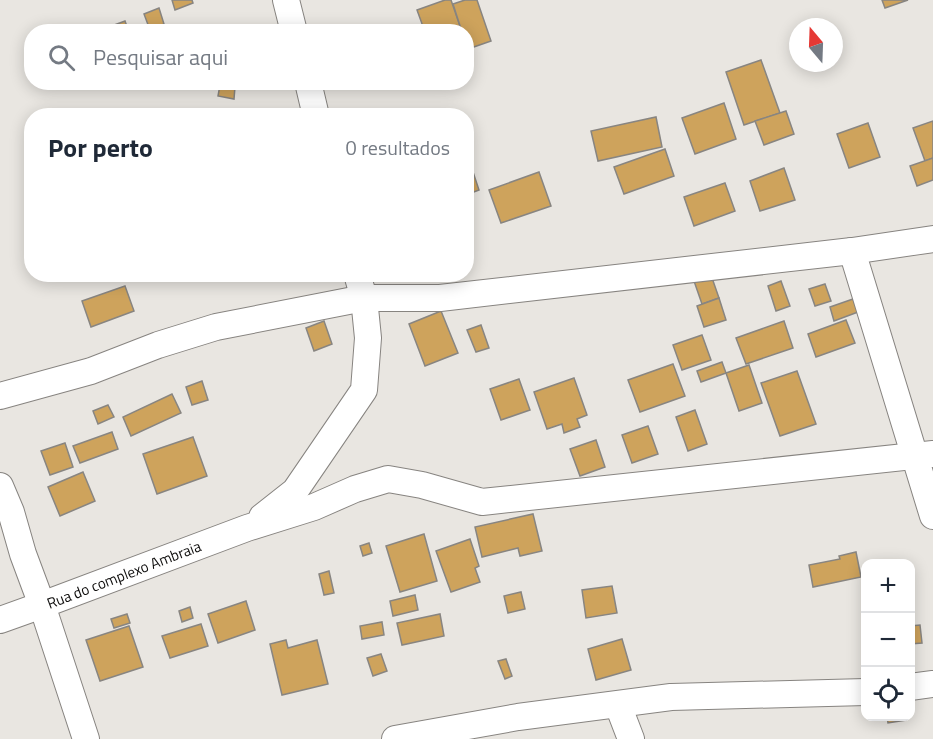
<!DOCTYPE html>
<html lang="pt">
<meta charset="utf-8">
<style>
:root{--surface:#fff;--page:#f6f6f7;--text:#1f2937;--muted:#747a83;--line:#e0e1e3}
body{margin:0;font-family:"Titillium Web",sans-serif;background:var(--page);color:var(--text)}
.controls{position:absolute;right:18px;bottom:18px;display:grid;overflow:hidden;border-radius:12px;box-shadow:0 3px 15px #0003}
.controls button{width:54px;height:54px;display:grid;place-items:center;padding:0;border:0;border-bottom:2px solid var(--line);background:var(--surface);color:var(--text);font:30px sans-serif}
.compass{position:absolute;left:789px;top:18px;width:54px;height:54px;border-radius:50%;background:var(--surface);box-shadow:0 3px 15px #0003;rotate:341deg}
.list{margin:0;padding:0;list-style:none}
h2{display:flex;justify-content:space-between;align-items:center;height:78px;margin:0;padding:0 24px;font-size:26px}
h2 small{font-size:20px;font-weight:400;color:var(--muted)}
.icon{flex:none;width:33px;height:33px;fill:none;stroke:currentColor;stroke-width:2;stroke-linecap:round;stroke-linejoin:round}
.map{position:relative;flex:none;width:933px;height:739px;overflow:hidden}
.search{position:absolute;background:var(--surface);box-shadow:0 3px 15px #0003;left:24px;top:24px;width:450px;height:66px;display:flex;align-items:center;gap:15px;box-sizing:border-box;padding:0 21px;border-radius:24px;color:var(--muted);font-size:22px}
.panel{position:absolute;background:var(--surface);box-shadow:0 3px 15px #0003;left:24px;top:108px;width:450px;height:174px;border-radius:24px}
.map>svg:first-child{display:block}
.building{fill:#cea35c;stroke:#888581;stroke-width:1.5}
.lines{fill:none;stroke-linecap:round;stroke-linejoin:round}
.minor-casing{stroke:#878480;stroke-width:28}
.minor{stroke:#fff;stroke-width:26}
.labels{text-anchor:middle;stroke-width:4.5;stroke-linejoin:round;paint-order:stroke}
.street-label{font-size:15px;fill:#0d0c0b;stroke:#fff}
</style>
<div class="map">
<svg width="933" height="739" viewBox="0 0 933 739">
<rect width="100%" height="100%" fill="#e9e6e1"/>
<g class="building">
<path d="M172,0h20l1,3 -18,7z"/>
<path d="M445,0h6l11,32h-37l-8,-22z"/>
<path d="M465,0h12l14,41 -23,8 -2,-5v-12h-4l-9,-28z"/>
<path d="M882,0h26l-23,8z"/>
<path d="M159,8l5,16 -14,6 -6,-16z"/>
<path d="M125,21l4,11h-18l-2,-5z"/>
<path d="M761,60l19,53 -36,12 -18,-53z"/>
<path d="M220,85l15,2 -1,12 -16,-3z"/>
<path d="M724,103l12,36 -41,15 -13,-36z"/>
<path d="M786,111l8,23 -30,11 -9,-24z"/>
<path d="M656,117l6,30 -64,14 -7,-30z"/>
<path d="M933,121v37l-8,3 -12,-33z"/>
<path d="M868,123l12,34 -31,11 -12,-34z"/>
<path d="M665,149l9,27 -50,18 -10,-27z"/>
<path d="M933,158v22l-16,6 -7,-20z"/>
<path d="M470,163l9,27 -13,5v-31z"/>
<path d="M784,168l11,32 -35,11 -10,-30z"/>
<path d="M539,172l12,34 -50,17 -12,-33z"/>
<path d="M725,183l10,28 -41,15 -10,-29z"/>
<path d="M711,275l8,23 -17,6 -8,-23z"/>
<path d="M781,281l9,25 -14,5 -8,-25z"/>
<path d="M825,284l6,17 -16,5 -6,-17z"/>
<path d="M125,286l9,25 -43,16 -9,-26z"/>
<path d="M719,298l7,22 -22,7 -7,-21z"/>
<path d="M853,299l5,13 -24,9 -4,-14z"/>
<path d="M441,311l17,42 -33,13 -16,-42z"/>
<path d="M846,320l9,23 -39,14 -8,-23z"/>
<path d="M324,321l8,23 -18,7 -8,-23z"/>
<path d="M784,321l9,27 -47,16 -10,-26z"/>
<path d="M481,325l8,23 -13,4 -9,-22z"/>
<path d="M702,335l9,25 -29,10 -9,-25z"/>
<path d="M722,362l4,11 -25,9 -4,-11z"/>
<path d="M673,364l12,32 -45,16 -12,-32z"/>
<path d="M749,365l13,38 -23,8 -13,-38z"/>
<path d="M797,371l19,53 -36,12 -19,-53z"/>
<path d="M574,378l13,37 -10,4 3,8 -16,6 -2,-9 -15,5 -13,-37z"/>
<path d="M519,379l11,31 -29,10 -11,-31z"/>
<path d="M202,381l6,19 -16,5 -6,-18z"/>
<path d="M172,394l9,19 -50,23 -8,-19z"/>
<path d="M108,405l6,12 -16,7 -5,-13z"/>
<path d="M695,410l12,34 -19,7 -12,-34z"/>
<path d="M648,426l10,28 -26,9 -10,-28z"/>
<path d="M112,432l6,17 -38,14 -7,-17z"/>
<path d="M193,437l14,39 -50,18 -14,-40z"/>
<path d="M596,440l9,27 -25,9 -10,-27z"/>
<path d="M65,443l8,24 -23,8 -9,-24z"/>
<path d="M83,472l12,29 -35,15 -12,-29z"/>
<path d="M533,514l9,37 -22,5 -2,-8 -36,9 -7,-30z"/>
<path d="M424,534l13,47 -37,11 -14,-46z"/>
<path d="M470,539l9,27 -4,2 5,14 -29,10 -15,-41z"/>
<path d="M369,543l3,10 -9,3 -3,-10z"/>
<path d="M856,552l5,25 -48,10 -4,-22 31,-6 -1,-3z"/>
<path d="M329,571l5,22 -10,2 -5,-21z"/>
<path d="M612,586l5,27 -31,5 -4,-28z"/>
<path d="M521,592l4,17 -17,4 -4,-17z"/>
<path d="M415,595l3,15 -25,6 -3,-15z"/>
<path d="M246,601l9,29 -37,13 -10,-29z"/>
<path d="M190,607l3,11 -11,4 -3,-11z"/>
<path d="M127,614l3,9 -16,5 -3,-9z"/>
<path d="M440,614l4,22 -42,9 -5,-22z"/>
<path d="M382,622l2,13 -22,4 -2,-13z"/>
<path d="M201,624l7,22 -38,12 -8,-22z"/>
<path d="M920,625l2,18 -12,1v-18z"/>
<path d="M129,626l14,41 -43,14 -14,-41z"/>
<path d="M622,639l9,31 -35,10 -8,-31z"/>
<path d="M286,640l2,8 29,-8 11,44 -46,11 -12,-51z"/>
<path d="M381,654l6,17 -14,5 -6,-18z"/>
<path d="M506,659l6,17 -7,3 -7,-18z"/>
<path d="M887,716h19v4l-18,3z"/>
</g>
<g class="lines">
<defs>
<g id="minor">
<path d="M286,0l8,32"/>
<path d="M308,82l8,34"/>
<path d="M852,251l81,265"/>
<path d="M0,396l91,-25 67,-26 58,-18 148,-29h76l412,-47 81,-12"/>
<path d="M0,486l11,26 12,42 19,51 44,134"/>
<path d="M262,517l33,-26 69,-101 4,-52 -4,-40 -7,-24"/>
<path d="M0,620l42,-15 205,-77 67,-21 41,-18 33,-10 34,6 60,17 451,-48"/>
<path d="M910,687l23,-3"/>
<path d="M618,705l13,34"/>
<path d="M395,739l123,-22 153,-20 195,-5"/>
</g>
</defs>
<use href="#minor" class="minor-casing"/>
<use href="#minor" class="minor"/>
</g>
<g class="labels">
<g class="street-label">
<text transform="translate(124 575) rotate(-21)" y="5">Rua do complexo Ambraia</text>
</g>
</g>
</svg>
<div class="controls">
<button>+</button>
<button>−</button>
<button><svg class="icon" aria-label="locate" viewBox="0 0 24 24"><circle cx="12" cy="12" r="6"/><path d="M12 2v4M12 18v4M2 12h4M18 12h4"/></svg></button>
</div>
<svg class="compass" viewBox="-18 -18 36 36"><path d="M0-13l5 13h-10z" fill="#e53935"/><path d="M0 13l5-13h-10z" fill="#747a83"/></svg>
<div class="search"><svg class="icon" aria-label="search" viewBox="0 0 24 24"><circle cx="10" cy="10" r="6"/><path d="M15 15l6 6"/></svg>Pesquisar aqui</div>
<section class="panel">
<h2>Por perto<small>0 resultados</small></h2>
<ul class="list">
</ul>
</section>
</div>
